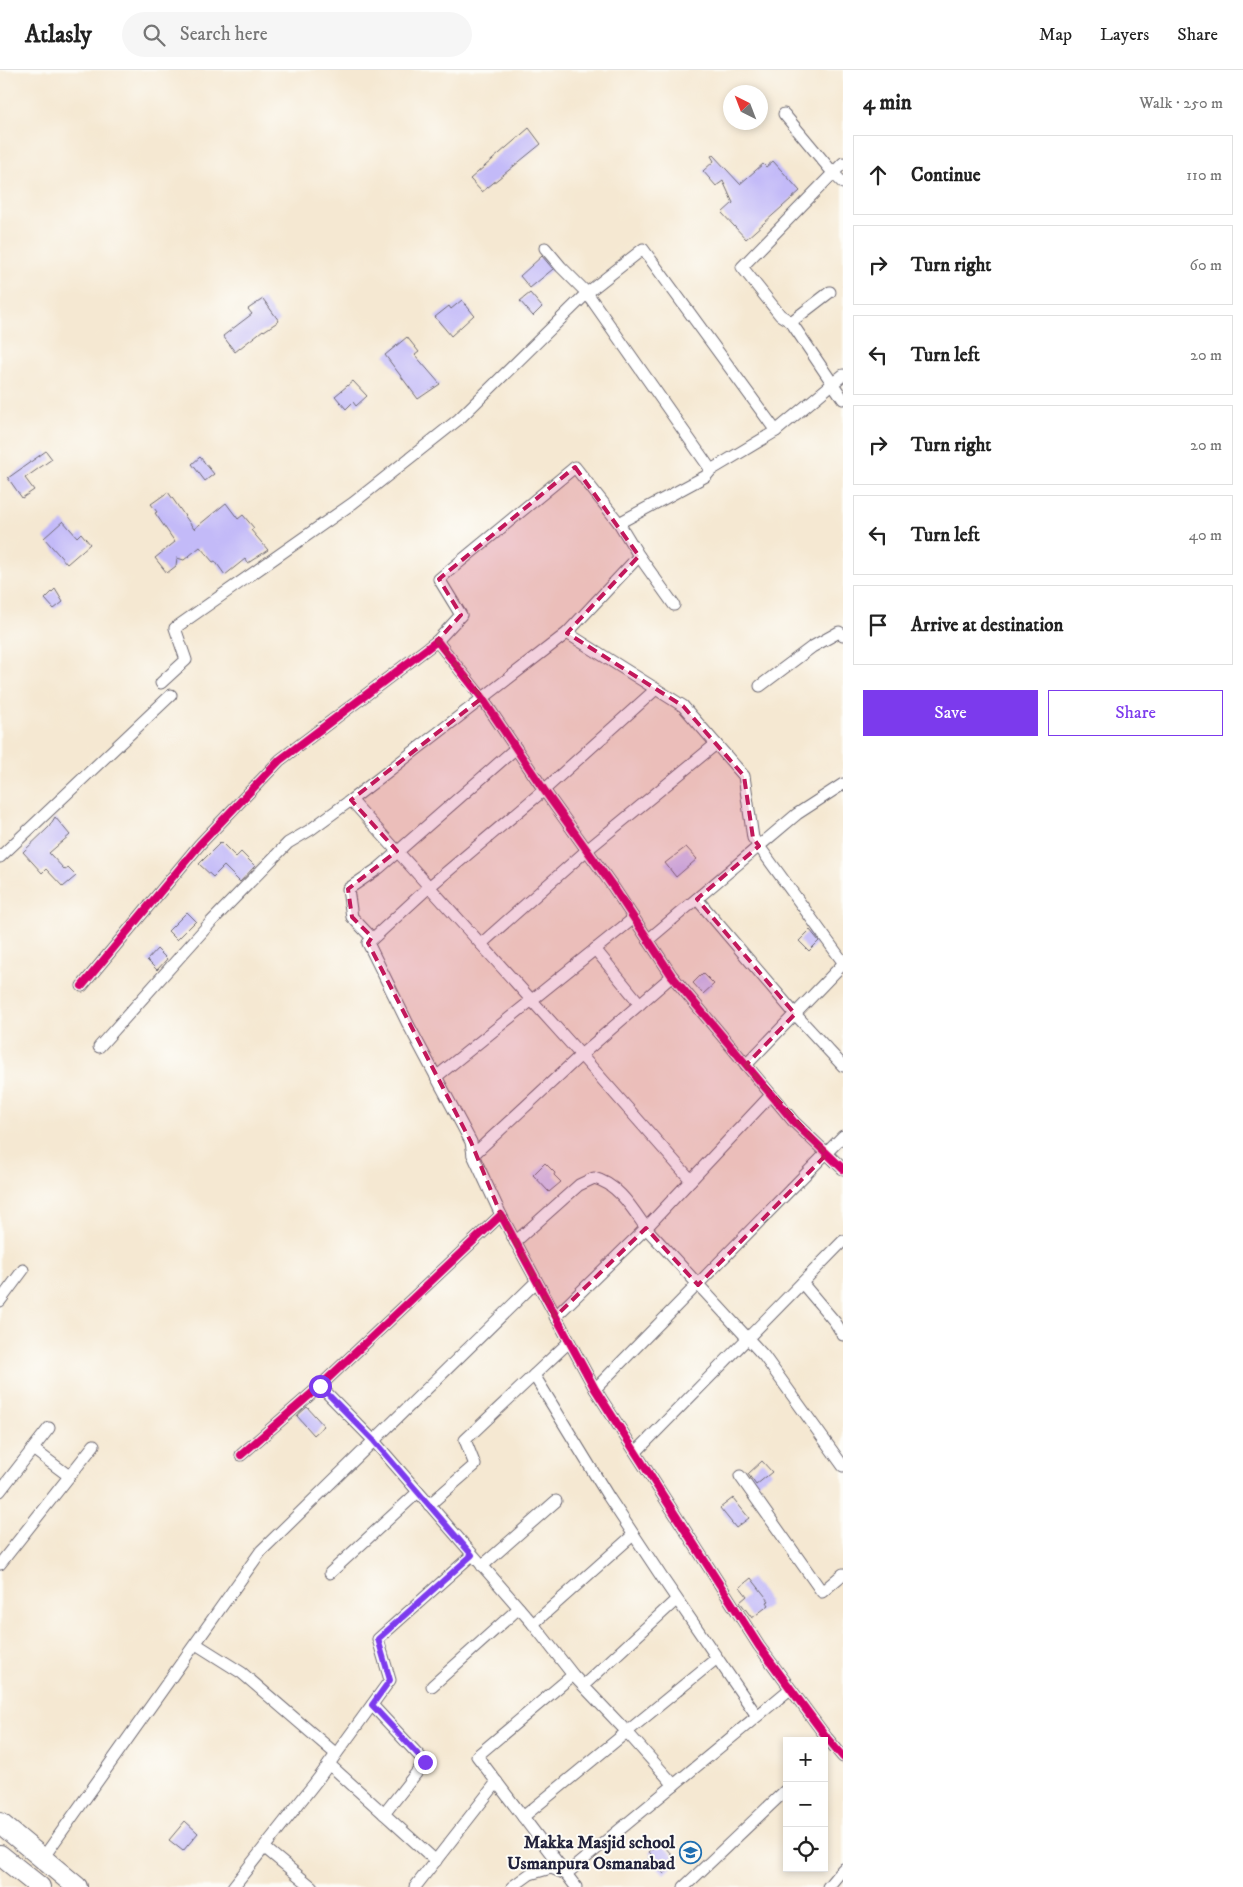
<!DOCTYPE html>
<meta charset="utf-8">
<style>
:root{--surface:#fff;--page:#f6f6f6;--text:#222;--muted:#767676;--line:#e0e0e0;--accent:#7c3aed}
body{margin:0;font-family:"IM FELL DW Pica",serif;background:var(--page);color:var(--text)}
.controls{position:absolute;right:15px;bottom:15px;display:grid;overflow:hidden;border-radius:0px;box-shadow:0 2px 8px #0003}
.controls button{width:45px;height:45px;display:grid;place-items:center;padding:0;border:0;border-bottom:1px solid var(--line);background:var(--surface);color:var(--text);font:25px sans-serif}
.compass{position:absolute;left:723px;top:15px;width:45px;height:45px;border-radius:50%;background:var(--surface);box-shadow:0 2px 8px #0003;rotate:318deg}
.stop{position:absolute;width:15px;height:15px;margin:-11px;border:4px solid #7c3aed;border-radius:50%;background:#fff}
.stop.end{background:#7c3aed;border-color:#fff;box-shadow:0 1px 5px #0008}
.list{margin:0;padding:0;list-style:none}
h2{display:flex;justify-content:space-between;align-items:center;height:65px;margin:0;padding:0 20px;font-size:21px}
h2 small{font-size:16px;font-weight:400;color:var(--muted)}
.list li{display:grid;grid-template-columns:32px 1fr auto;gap:15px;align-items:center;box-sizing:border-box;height:80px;margin:0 10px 10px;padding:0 10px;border:1px solid var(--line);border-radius:0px}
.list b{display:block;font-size:19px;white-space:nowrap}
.list em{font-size:16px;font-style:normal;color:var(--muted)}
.actions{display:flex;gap:10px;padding:15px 20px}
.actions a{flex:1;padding:11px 0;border:1px solid var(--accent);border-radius:0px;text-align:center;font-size:18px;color:var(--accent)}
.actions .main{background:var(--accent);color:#fff}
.icon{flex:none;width:28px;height:28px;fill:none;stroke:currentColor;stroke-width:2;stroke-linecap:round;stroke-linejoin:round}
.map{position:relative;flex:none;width:843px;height:1817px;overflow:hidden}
header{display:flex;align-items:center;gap:30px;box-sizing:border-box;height:70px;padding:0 25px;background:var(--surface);border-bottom:1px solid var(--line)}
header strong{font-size:24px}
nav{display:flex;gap:28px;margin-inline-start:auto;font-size:18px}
.search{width:350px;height:45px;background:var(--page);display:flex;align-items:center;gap:12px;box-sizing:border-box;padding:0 18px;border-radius:28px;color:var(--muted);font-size:19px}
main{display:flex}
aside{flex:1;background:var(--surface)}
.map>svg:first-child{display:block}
.building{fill:#c3baf8}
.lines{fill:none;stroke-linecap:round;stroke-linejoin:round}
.minor-casing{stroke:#6c6770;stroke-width:13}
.trunk-casing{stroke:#6c6770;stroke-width:22}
.minor{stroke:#fff;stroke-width:11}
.trunk{stroke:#fff;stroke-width:20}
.cycleway-casing{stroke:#fdfcf7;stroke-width:11}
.cycleway{stroke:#d6006c;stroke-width:8}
.route{stroke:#7c3aed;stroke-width:6}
.marked{fill:#c2185b;fill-opacity:0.2;stroke:#c2185b;stroke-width:4;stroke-dasharray:10 6;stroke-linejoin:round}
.labels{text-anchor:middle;stroke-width:4;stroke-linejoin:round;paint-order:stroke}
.poi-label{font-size:18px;font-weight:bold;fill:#22223b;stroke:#fdfcf7;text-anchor:end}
</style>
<header>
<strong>Atlasly</strong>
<div class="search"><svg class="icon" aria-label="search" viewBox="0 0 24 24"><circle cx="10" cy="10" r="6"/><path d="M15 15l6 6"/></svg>Search here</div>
<nav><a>Map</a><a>Layers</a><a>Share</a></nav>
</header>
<main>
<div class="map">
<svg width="843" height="1817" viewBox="0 0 843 1817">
<rect width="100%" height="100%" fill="#fdfcf7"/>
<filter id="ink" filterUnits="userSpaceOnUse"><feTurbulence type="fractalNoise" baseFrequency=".02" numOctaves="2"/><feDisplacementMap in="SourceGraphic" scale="10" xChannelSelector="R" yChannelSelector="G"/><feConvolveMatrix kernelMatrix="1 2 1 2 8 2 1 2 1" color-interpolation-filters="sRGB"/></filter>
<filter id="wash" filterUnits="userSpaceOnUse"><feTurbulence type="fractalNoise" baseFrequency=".0096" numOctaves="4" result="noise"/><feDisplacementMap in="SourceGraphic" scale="20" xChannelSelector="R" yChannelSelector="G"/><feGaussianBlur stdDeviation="1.12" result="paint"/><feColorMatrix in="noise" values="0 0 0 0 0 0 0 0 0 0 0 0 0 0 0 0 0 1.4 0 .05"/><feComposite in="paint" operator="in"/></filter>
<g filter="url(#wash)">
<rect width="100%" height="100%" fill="#f5e8d2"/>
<g id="blocks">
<g class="building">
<path d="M529,58l12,16 -59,48 -12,-13z"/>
<path d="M713,85l27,29 23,-20 3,3 7,-6 27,30 -54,48 -24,-26 11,-10 -10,-22 -7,5 -13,-15 11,-10 -3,-5z"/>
<path d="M542,186l11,13 -23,19 -10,-12z"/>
<path d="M530,223l12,14 -9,9 -13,-15z"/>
<path d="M263,229l16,22 -15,10 -1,-1 -28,22 -12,-16 29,-22 -4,-5z"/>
<path d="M462,230l12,15 -23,21 -16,-19 14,-11 2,3z"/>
<path d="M407,267l12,15 -4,3 25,29 -22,15 -33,-44z"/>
<path d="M353,311l14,15 -11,10 -3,-4 -7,7 -11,-13z"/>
<path d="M46,381l6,8 -27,19 9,12 -12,8 -14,-20z"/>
<path d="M200,387l14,17 -9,7 -13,-17z"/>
<path d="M168,422l26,37 32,-26 12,16 5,-4 11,13 -3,2 17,20 -20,13 -3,-4 -20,16 -10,-14 -2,1 -13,-15 -16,13 -7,-2 -1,8 -9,7 -12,-15 20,-16 -20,-29 2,-1 -6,-8z"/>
<path d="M63,451l14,16 4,-4 9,11 -23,20 -23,-26z"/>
<path d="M55,519l8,13 -9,7 -9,-10z"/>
<path d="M55,747l15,18 -21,18 16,17 3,-2 8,8 -13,11 -17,-18 -4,4 -19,-21 26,-25z"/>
<path d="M221,772l15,15 5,-5 14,14 -15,16 -16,-16 -11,11 -14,-13z"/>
<path d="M686,777l11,12 -21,18 -11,-14z"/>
<path d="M187,842l9,9 -19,19 -9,-9z"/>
<path d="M810,860l9,11 -10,10 -10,-10z"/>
<path d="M157,879l10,10 -10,11 -10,-10z"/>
<path d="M703,903l11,11 -11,10 -10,-11z"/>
<path d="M545,1093l10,10 -1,2 7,7 -12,10 -16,-17z"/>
<path d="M307,1337l17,19 -10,9 -17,-19z"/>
<path d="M762,1391l10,11 -16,13 -8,-11z"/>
<path d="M733,1428l16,20 -13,10 -16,-20z"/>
<path d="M751,1508l18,23 -2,1 2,3 -17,13 -12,-16 7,-6 -7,-9z"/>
<path d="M185,1751l13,12 -15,18 -14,-11z"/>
<path d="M660,1772l14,15 -3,3 4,4 -11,10 -15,-16 3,-3 -3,-3z"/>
</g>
</g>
</g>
<g filter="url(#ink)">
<use href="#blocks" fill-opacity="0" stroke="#6c6770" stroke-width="1"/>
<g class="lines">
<defs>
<g id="minor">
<path d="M784,44l50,60 9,9"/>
<path d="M843,93l-101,104 38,48 11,7 52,77"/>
<path d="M545,178l16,19 26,26 124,177"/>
<path d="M791,252l39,-30"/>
<path d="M619,453l87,-47 5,-6 65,-39 67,-56"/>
<path d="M567,563l72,-77"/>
<path d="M437,571l24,-26 -22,-36 136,-112 44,56 20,33 35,49"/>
<path d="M161,613l25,-23 -11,-32 178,-125 106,-84 128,-126 56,-44 133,182"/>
<path d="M760,616l52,-39 27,-15 4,3"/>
<path d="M351,730l221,245 119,135"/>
<path d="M0,787l171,-162"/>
<path d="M697,829l98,115 48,52"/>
<path d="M372,868l-20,-21 -4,-28 31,-21 137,-120"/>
<path d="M648,870l149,-126 46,-30"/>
<path d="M481,874l106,-94 129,-106"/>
<path d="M595,879l45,55"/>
<path d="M82,916l118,-142 80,-84 157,-119 45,57 62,92 70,98 58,88 122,146 49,47"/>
<path d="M99,977l112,-125 77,-79 22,-13 41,-30 216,-167 116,73 61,70 9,62 90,124"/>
<path d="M746,995l97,-101"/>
<path d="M436,1007l198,-159"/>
<path d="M771,1025l-125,133 118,128 79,110"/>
<path d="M473,1085l108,-100 91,-79"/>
<path d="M501,1145l-28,-60 -2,-13 -63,-118 -40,-81 61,-56 115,-97 112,-101"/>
<path d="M515,1172l64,-57 15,-7c24,6 38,30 52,50l-91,89"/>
<path d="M802,1213l33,39 8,13"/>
<path d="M0,1231l23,-31"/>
<path d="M534,1305l74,121 55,83 94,137"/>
<path d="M320,1316l54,55 159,183 40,51 54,57 47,53"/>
<path d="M595,1319l248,-253"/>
<path d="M33,1379l36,27"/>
<path d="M636,1382l207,-211"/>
<path d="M241,1385l79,-69 181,-171 94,174 164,257 68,92 16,19"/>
<path d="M740,1406l82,116 21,-18"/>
<path d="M0,1421l49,-63"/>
<path d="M429,1435l46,-40 -10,-25 104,-98"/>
<path d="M0,1494l94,-119"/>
<path d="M482,1496l74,-65"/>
<path d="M330,1503l88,-81"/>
<path d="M533,1554l100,-89"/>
<path d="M196,1574l46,29 94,81"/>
<path d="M573,1605l-96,81 99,131"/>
<path d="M584,1615l92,-85"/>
<path d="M432,1616l87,-78"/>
<path d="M372,1635l53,57 -41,52"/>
<path d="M329,1694l107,97"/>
<path d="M523,1747l194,-159"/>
<path d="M265,1778l47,39"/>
<path d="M43,1788l218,-307 275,-269"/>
<path d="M233,1817l85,-108 72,-99 -12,-41 94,-84"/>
<path d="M415,1817l82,-105"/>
<path d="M512,1817l18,-13 21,-6 15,6 224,-185"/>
<path d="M684,1817l103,-98"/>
<path d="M828,1817l15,-18"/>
</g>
<g id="trunk">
<path d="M0,1753l77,64"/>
<path d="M0,1785l40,32"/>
</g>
</defs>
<use href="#minor" class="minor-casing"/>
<use href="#trunk" class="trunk-casing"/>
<use href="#minor" class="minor"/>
<use href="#trunk" class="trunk"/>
<defs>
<g id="cycleway">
<path d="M82,916l118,-142 80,-84 157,-119 45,57 62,92 70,98 58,88 122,146 49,47"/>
<path d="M241,1385l79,-69 181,-171 94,174 164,257 68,92 16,19"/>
</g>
</defs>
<use href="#cycleway" class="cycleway-casing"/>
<use href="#cycleway" class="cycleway"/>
</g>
</g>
<g class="lines" filter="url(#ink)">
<path class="route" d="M320,1316l54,55 98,114 -94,84 12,41 -18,25 53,57"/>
</g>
<path class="marked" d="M575,397l64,89 -72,77 116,73 61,70 9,62 6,8 -62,53 98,115 -49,51 81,89 -129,131 -52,-57 -91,89 -54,-102 -30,-73 -103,-199 4,-6 -20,-20 -4,-28 49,-38 -46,-51 131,-102 -45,-57 24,-26 -22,-36z"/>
<defs>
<symbol id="school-ring" viewBox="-11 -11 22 22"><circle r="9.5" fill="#fdfcf7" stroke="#1f6fb2" stroke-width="1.5"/><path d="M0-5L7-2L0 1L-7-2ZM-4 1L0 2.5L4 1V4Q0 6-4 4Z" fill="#1f6fb2"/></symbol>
</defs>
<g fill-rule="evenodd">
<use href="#school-ring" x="678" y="1770" width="25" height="25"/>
</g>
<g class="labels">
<g class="poi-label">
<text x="675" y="1778">Makka Masjid school<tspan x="675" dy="21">Usmanpura Osmanabad</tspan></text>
</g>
</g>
</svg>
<div class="controls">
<button>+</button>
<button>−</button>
<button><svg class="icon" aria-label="locate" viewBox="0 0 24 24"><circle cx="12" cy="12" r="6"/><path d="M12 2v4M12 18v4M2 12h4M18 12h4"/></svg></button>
</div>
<svg class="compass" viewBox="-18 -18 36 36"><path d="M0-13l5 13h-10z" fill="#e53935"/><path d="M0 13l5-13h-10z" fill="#767676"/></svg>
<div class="stop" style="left:320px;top:1316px"></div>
<div class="stop end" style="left:425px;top:1692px"></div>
</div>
<aside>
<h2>4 min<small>Walk · 250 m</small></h2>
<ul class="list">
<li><svg class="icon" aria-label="ahead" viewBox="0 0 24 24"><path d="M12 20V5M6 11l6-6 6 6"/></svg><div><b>Continue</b></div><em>110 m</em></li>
<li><svg class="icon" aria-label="right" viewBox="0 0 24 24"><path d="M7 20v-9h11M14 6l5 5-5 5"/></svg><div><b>Turn right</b></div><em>60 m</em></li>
<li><svg class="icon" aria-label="left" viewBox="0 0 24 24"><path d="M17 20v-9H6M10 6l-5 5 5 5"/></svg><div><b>Turn left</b></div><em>20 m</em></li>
<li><svg class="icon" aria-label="right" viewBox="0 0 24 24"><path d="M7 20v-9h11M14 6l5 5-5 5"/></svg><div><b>Turn right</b></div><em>20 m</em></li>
<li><svg class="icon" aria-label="left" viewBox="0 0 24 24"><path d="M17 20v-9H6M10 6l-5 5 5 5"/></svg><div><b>Turn left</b></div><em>40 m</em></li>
<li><svg class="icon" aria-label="arrive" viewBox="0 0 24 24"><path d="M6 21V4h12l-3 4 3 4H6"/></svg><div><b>Arrive at destination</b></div></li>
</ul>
<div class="actions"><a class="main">Save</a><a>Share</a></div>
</aside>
</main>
